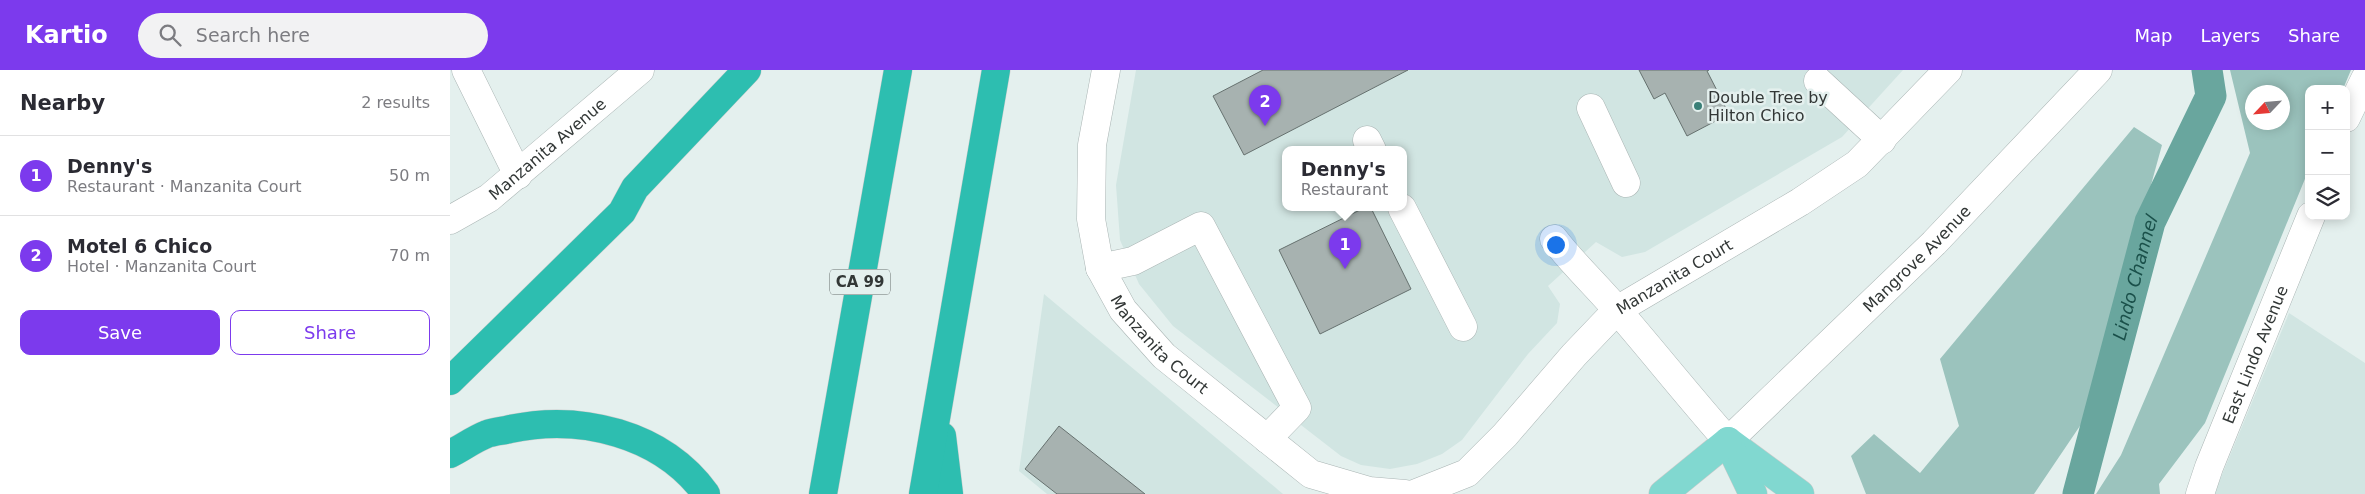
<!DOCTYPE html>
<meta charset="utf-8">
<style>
:root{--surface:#fff;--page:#f2f2f3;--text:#2b2b33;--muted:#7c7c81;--line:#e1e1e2;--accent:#7c3aed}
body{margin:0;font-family:"DejaVu Sans",sans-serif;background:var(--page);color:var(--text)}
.controls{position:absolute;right:15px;top:15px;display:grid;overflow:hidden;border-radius:10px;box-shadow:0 2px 12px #0003}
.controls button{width:45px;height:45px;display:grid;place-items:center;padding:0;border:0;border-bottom:1px solid var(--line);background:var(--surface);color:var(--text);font:25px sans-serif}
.compass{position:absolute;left:1795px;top:15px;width:45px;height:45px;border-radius:50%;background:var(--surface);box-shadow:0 2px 12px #0003;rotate:244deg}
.you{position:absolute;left:1105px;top:174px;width:18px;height:18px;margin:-12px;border:4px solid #fff;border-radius:50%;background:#1a73e8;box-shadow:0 0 0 8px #1a73e833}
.badge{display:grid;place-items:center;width:32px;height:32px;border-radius:50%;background:var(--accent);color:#fff;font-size:16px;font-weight:700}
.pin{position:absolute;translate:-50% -41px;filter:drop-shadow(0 1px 2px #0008)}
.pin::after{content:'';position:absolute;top:26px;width:18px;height:15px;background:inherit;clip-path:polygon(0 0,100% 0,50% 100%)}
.popup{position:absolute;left:832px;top:76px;width:125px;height:65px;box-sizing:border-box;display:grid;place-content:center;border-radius:10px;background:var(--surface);filter:drop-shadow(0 1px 4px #0005);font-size:16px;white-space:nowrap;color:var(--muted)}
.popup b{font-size:19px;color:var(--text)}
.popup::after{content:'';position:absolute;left:50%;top:100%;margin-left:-10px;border:10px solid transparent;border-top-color:var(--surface)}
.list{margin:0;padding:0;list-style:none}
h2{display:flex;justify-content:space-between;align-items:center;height:65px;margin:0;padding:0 20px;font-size:21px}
h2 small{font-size:16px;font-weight:400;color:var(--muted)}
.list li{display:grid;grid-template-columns:32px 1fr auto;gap:15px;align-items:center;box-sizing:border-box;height:80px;padding:0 20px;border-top:1px solid var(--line)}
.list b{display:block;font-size:19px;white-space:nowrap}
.list p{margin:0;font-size:16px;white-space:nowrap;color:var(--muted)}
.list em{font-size:16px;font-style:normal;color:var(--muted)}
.actions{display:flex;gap:10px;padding:15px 20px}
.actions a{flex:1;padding:11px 0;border:1px solid var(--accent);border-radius:10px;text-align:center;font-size:18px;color:var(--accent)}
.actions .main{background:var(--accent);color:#fff}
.icon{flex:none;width:28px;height:28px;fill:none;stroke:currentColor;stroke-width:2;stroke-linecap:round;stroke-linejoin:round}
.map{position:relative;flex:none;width:1915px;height:424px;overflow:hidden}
header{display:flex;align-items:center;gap:30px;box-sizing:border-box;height:70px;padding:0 25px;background:var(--accent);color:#fff}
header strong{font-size:24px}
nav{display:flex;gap:28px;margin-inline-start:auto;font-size:18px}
.search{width:350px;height:45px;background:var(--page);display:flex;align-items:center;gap:12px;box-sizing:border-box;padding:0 18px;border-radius:28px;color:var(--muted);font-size:19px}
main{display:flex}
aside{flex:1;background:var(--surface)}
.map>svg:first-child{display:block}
.built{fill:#d1e5e2;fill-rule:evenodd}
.green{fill:#9bc3bd;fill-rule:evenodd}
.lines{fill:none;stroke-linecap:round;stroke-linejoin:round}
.canal{stroke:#69a69e;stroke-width:31}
.building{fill:#a7b2b0;stroke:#66716f}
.minor-casing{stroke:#aab5b4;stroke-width:29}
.major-casing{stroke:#cacbcb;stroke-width:29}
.highway-casing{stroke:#cacbcb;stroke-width:29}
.minor{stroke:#fff;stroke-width:28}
.major{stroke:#81d8d0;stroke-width:28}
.highway{stroke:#2dbeb0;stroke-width:28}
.poi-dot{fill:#397f77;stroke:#e4f0ee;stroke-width:2}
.labels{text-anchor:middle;stroke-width:5;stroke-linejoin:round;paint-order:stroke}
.shield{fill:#e4f0ee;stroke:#676e6d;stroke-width:1}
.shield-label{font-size:15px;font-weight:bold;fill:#323736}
.poi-label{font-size:16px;fill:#323736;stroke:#e4f0ee;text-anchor:start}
.street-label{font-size:16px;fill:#323736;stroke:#e4f0ee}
.water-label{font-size:18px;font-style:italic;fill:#1a504a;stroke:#e4f0ee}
</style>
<header>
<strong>Kartio</strong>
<div class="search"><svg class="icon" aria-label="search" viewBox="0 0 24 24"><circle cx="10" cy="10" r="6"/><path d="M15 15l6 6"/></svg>Search here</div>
<nav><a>Map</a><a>Layers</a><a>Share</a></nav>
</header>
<main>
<aside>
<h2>Nearby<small>2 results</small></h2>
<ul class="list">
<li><span class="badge">1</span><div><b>Denny's</b><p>Restaurant · Manzanita Court</p></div><em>50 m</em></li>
<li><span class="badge">2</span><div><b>Motel 6 Chico</b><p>Hotel · Manzanita Court</p></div><em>70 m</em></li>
</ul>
<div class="actions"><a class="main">Save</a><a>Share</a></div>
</aside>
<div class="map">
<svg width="1915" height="424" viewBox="0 0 1915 424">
<rect width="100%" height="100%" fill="#e4f0ee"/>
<g class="built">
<path d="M686,0h767l-61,67 -197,115 -23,5 -26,-15 -48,44 12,18 -3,19 -29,31 -66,86 -20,14 -25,10 -27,5 -29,-4 -20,-9 -168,-130 -34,-42 -19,-44 -4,-55zM836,80h118v58h-118z"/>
<path d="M594,224l239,200h-236l-28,-23z"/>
<path d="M1839,243l76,50v131h-151z"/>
</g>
<g class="green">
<path d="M1780,0h121l-8,19h-34v80l-104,254 -46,61 1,10h-64l25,-39 129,-302zM1802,22h30v30h-30z"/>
<path d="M1684,57l28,18 -74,269 -54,80h-168l-15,-38 23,-22 46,39 39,-47 -19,-67z"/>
</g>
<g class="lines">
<path class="canal" id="s1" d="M1628,424l72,-272 61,-126 -4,-26"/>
</g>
<g class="building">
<path d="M813,0h145l-164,85 -31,-59z"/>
<path d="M1189,0h70l-2,1 22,43 -42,22 -22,-43 -11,6z"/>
<path d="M914,138h7l40,81 -91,45 -41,-84z"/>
<path d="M609,356l86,68h-88l-32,-25z"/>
</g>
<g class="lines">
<defs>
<g id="minor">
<path d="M16,0l52,105"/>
<path id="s2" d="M656,0l-14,75 -1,74 9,49 23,42 41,46 147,118 58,17 36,3"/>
<path d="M1368,11l64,59"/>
<path d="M1141,38l35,75"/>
<path d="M1896,48l19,-39"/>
<path d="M917,70l5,10"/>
<path d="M952,138l61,119"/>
<path id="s3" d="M0,150l39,-22 151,-128"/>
<path id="s4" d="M1104,169c20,26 43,47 64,72 37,43 72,87 110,130l206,-198 164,-173"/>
<path d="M650,198l33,-7 68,-35 96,182 -30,31"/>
<path id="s5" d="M964,424l53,-21 38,-38 69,-80 43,-45 183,-108 57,-38 91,-94"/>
<path id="s6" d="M1750,424l9,-27 102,-251"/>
</g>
<g id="major">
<path d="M1278,371l72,53"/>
<path d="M1279,374l24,50"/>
<path d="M1213,424l65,-53"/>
</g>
<g id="highway">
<path d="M0,311l172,-169 13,-24 112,-118"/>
<path d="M492,366l7,58"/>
<path d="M0,384c12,-6 24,-15 37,-20 7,-3 16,-3 23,-5 70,-15 152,4 196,65"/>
<path d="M373,424l75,-424"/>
<path d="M473,424l73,-424"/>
</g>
</defs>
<use href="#minor" class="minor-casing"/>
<use href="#major" class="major-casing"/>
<use href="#highway" class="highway-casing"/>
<use href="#minor" class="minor"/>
<use href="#major" class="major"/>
<use href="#highway" class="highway"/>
</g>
<circle class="poi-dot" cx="1248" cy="36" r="5"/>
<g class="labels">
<rect class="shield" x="380" y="199.5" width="60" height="25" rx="4"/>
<g class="shield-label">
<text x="410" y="217">CA 99</text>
</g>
<g class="poi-label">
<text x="1258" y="33">Double Tree by<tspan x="1258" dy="18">Hilton Chico</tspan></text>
</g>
<g class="street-label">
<text dy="6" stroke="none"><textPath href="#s3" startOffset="121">Manzanita Avenue</textPath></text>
<text dy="6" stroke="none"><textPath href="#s4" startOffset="529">Mangrove Avenue</textPath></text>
<text dy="6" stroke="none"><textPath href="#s5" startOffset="345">Manzanita Court</textPath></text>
<text dy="6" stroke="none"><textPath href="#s2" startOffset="298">Manzanita Court</textPath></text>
<text dy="6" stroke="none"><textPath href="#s6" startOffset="150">East Lindo Avenue</textPath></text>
</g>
<g class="water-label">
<text dy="6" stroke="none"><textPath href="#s1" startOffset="224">Lindo Channel</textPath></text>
</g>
</g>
</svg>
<div class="controls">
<button>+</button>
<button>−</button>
<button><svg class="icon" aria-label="layers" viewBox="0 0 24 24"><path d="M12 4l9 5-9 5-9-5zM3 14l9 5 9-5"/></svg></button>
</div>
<svg class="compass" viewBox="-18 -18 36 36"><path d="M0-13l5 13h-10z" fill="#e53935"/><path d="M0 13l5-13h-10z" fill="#7c7c81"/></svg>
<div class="you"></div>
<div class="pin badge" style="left:895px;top:199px">1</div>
<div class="popup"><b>Denny's</b>Restaurant</div>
<div class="pin badge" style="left:815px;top:56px">2</div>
</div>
</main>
